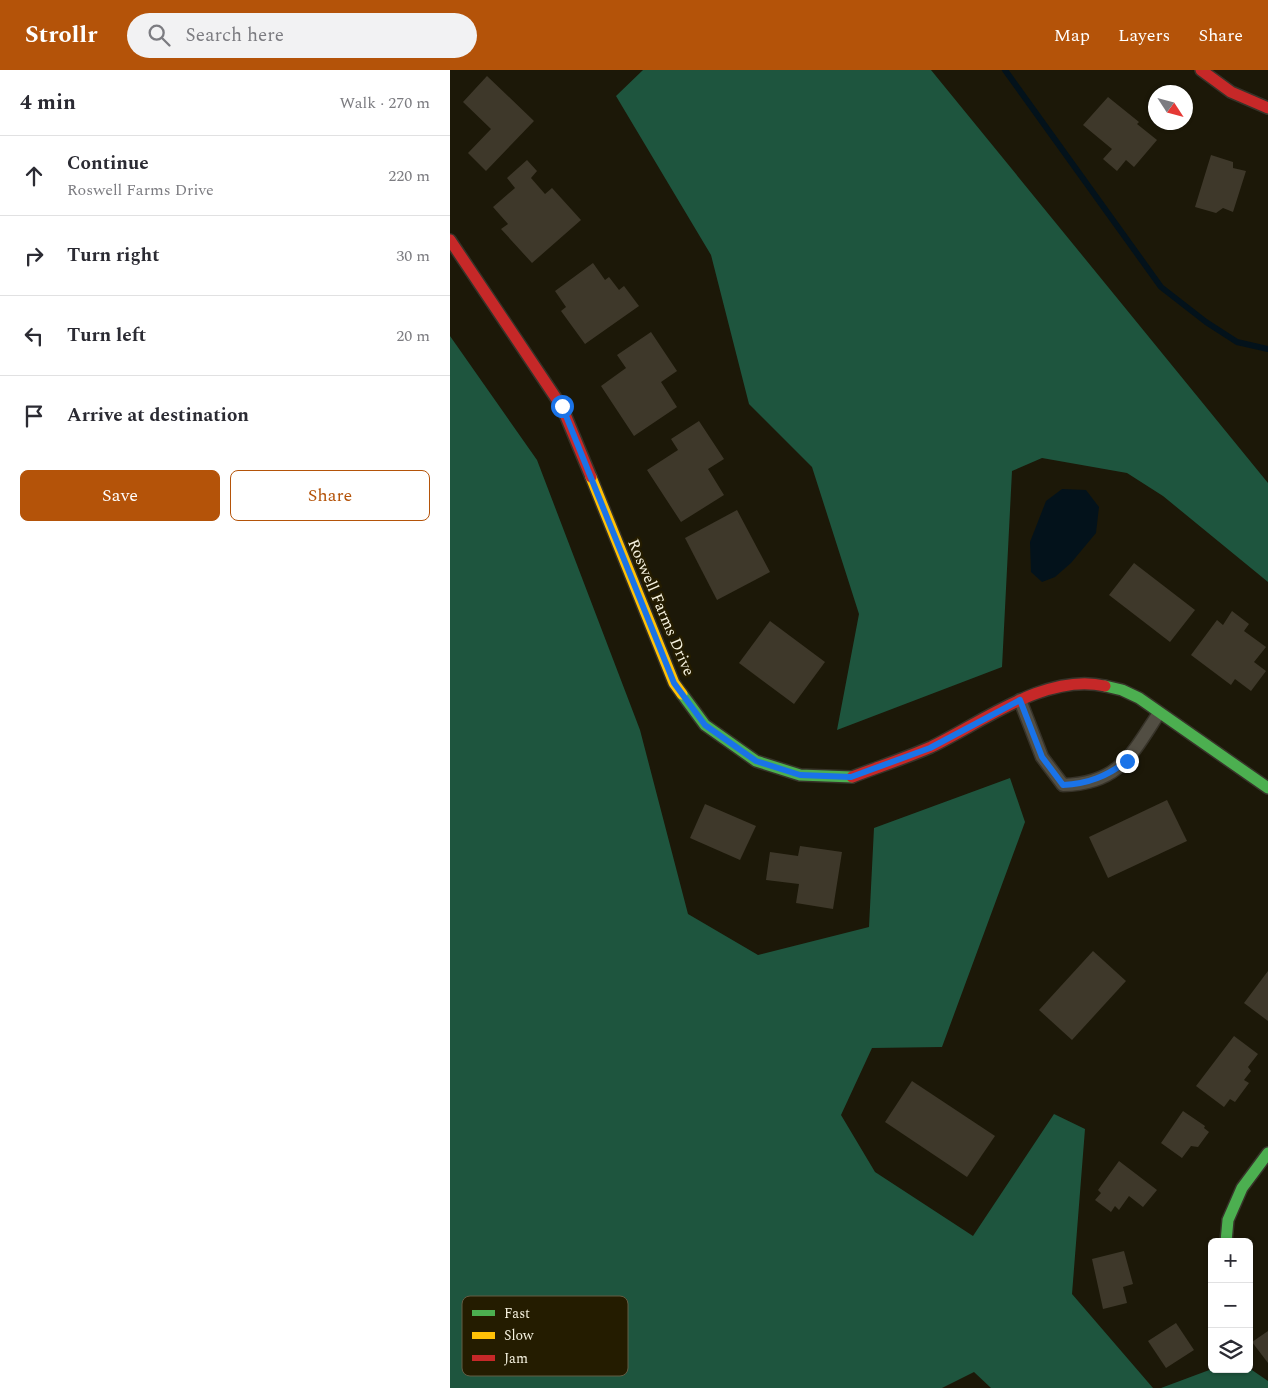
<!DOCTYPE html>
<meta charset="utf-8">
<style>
:root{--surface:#fff;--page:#f2f2f3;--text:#2b2b33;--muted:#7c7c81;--line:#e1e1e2;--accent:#b45309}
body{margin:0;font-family:Spectral,serif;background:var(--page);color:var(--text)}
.controls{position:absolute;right:15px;bottom:15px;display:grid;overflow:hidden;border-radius:8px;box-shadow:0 1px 4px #0004}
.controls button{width:45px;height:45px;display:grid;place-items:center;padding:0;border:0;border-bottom:1px solid var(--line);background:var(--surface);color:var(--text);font:25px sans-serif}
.compass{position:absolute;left:698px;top:15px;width:45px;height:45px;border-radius:50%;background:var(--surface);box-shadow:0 1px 4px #0004;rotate:126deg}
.stop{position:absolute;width:15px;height:15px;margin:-11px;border:4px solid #1a73e8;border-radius:50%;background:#fff}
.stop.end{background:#1a73e8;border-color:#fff;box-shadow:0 1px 5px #0008}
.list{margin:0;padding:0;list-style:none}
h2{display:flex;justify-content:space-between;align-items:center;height:65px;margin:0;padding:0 20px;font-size:21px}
h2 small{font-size:16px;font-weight:400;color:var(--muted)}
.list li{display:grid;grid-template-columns:32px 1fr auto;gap:15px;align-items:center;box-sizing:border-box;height:80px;padding:0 20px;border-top:1px solid var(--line)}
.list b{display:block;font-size:19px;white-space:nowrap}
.list p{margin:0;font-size:16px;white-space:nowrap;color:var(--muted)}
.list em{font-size:16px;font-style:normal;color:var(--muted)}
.actions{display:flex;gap:10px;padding:15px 20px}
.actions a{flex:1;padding:11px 0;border:1px solid var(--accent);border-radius:8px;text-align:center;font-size:18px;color:var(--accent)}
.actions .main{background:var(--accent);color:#fff}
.icon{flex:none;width:28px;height:28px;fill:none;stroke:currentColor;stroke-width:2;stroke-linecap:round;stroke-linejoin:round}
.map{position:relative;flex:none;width:818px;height:1318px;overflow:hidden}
header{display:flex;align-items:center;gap:30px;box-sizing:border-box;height:70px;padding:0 25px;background:var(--accent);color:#fff}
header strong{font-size:24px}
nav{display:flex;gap:28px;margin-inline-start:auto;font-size:18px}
.search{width:350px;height:45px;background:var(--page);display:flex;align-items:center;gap:12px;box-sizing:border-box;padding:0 18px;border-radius:28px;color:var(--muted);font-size:19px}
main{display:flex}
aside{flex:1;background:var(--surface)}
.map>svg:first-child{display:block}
.forest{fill:#1e553e}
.water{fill:#03121b}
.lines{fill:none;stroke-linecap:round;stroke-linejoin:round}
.stream{stroke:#03121b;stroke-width:6}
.building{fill:#3e382a}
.lane-casing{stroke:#373329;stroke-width:15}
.fast-casing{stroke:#373329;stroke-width:14}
.slow-casing{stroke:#373329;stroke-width:14}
.jam-casing{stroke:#373329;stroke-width:14}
.lane{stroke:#524e43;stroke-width:12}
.fast{stroke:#4caf50;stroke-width:11}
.slow{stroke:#ffc107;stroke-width:11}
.jam{stroke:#c62828;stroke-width:11}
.route{stroke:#1a73e8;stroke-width:6}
.labels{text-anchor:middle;stroke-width:5;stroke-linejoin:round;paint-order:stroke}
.street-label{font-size:16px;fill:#f7f3e0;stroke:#241c00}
.key{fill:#241c00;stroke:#635c43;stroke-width:1}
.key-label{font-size:14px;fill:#f7f3e0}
</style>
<header>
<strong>Strollr</strong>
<div class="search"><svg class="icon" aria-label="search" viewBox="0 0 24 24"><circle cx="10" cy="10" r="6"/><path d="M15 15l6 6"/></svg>Search here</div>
<nav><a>Map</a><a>Layers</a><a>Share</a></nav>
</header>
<main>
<aside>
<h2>4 min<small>Walk · 270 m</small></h2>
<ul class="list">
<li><svg class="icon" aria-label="ahead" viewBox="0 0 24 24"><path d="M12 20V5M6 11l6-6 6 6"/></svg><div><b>Continue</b><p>Roswell Farms Drive</p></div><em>220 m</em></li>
<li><svg class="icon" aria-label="right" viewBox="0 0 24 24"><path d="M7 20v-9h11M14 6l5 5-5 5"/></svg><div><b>Turn right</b></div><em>30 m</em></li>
<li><svg class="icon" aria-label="left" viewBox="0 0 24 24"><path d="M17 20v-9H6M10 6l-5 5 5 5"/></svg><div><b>Turn left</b></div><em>20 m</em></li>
<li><svg class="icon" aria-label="arrive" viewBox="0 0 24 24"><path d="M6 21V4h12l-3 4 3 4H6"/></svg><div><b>Arrive at destination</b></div></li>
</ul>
<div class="actions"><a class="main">Save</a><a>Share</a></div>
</aside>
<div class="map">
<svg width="818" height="1318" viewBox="0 0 818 1318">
<rect width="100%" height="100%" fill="#1c1808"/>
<g class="forest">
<path d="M193,0h288l337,413v99l-105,-86 -36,-23 -85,-15 -30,13 -10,196 -165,63 22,-116 -47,-147 -63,-63 -38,-149 -95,-159z"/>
<path d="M0,266l87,124 103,270 48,184 70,41 111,-28 5,-99 136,-50 15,44 -83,225 -70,1 -31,67 34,57 98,64 81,-122 31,15 -13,165 81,94h-162l-17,-16 -32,16h-492z"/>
<path d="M799,1298l19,13v7h-107l51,-19z"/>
</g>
<path class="water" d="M612,419l24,1 13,17 -3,26 -25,30 -16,14 -13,5 -11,-10 -1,-30 16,-41z"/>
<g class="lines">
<path class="stream" d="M555,0l156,217 45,35 31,20 31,7"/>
</g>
<g class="building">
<path d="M37,6l47,45 -48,50 -18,-18 23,-24 -28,-27z"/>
<path d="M658,27l31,25 -2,2 20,16 -23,27 -8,-7 -9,11 -14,-12 9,-10 -29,-24z"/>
<path d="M761,85l22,7v6l13,3 -13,41 -10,-4 -7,5 -21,-6z"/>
<path d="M77,90l10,11 -6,7 14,16 7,-6 29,32 -49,43 -31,-34 7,-5 -15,-17 22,-19 -8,-10z"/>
<path d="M143,193l12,17 4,-3 10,13 5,-4 15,20 -54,38 -24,-33 5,-4 -11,-16z"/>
<path d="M201,262l26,39 -16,11 16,25 -43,29 -33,-50 25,-18 -9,-13z"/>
<path d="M249,351l25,38 -16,10 16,26 -43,27 -34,-52 31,-20 -7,-11z"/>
<path d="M287,440l33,62 -53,28 -32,-62z"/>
<path d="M684,493l61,47 -25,32 -61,-47z"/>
<path d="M782,541l17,13 -5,7 22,16 -12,15 12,9 -15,20 -16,-12 -4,6 -40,-30 26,-35 6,5z"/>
<path d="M320,551l55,41 -31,42 -55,-41z"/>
<path d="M717,730l20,41 -79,37 -19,-41z"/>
<path d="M255,734l51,22 -16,34 -50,-22z"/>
<path d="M350,776l42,6 -9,57 -37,-6 3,-19 -33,-4 4,-28 28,4z"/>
<path d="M643,881l33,30 -54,59 -33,-30z"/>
<path d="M818,901v50l-24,-18z"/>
<path d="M784,966l24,18 -10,13 3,4 -7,9 5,3 -14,19 -5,-3 -6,8 -28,-21z"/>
<path d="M462,1011l83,55 -28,41 -82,-55z"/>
<path d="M733,1041l22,15 -1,2 5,4 -11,15 -7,-1 -9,12 -21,-15z"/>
<path d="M669,1091l38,29 -14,17 -14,-11 -10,14 -4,-4 -4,6 -16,-12 6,-7 -3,-3z"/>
<path d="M674,1181l9,33 -10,3 4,16 -24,6 -11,-50z"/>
<path d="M726,1253l18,27 -28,18 -18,-27z"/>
<path d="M818,1261v32l-16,-21z"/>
</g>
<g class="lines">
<defs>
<path id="lane" d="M570,630l22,57 21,28c56,-1 69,-31 96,-72"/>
<g id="fast">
<path d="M655,616l17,4 17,8 129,90"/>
<path d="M232,624l23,31 51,36 44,14 52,2"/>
<path d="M776,1172l2,-22 14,-32 26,-35"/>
</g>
<path id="slow" d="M141,407l83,206 8,11"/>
<g id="jam">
<path d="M751,0l30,22 37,16"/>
<path d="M0,170l112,167 29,70"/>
<path d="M402,707c26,-10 54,-19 79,-30 50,-24 116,-75 174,-61"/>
</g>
</defs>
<use href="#lane" class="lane-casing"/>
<use href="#fast" class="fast-casing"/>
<use href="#slow" class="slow-casing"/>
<use href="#jam" class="jam-casing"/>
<use href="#lane" class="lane"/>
<use href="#fast" class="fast"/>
<use href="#slow" class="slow"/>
<use href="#jam" class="jam"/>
</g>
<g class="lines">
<path class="route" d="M112,336l112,277 31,42 51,36 44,14 51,2 79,-29 90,-48 22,57 21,28c25,-1 44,-9 64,-24"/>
</g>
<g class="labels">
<g class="street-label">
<text transform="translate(212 537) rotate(67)" y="6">Roswell Farms Drive</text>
</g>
</g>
<rect x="12" y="1226" width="166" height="80" rx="8" class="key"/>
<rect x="22" y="1240" width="23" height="6" fill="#4caf50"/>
<rect x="22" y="1262" width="23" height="7" fill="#ffc107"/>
<rect x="22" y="1285" width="23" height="6" fill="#c62828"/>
<g class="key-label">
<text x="54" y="1248">Fast</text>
<text x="54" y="1270">Slow</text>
<text x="54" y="1293">Jam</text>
</g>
</svg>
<div class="controls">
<button>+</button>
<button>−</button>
<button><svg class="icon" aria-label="layers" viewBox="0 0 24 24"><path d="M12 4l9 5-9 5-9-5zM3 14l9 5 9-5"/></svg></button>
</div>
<svg class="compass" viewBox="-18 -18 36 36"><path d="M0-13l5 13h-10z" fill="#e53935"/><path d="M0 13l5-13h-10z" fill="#7c7c81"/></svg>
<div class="stop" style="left:112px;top:336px"></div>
<div class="stop end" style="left:677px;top:691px"></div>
</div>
</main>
